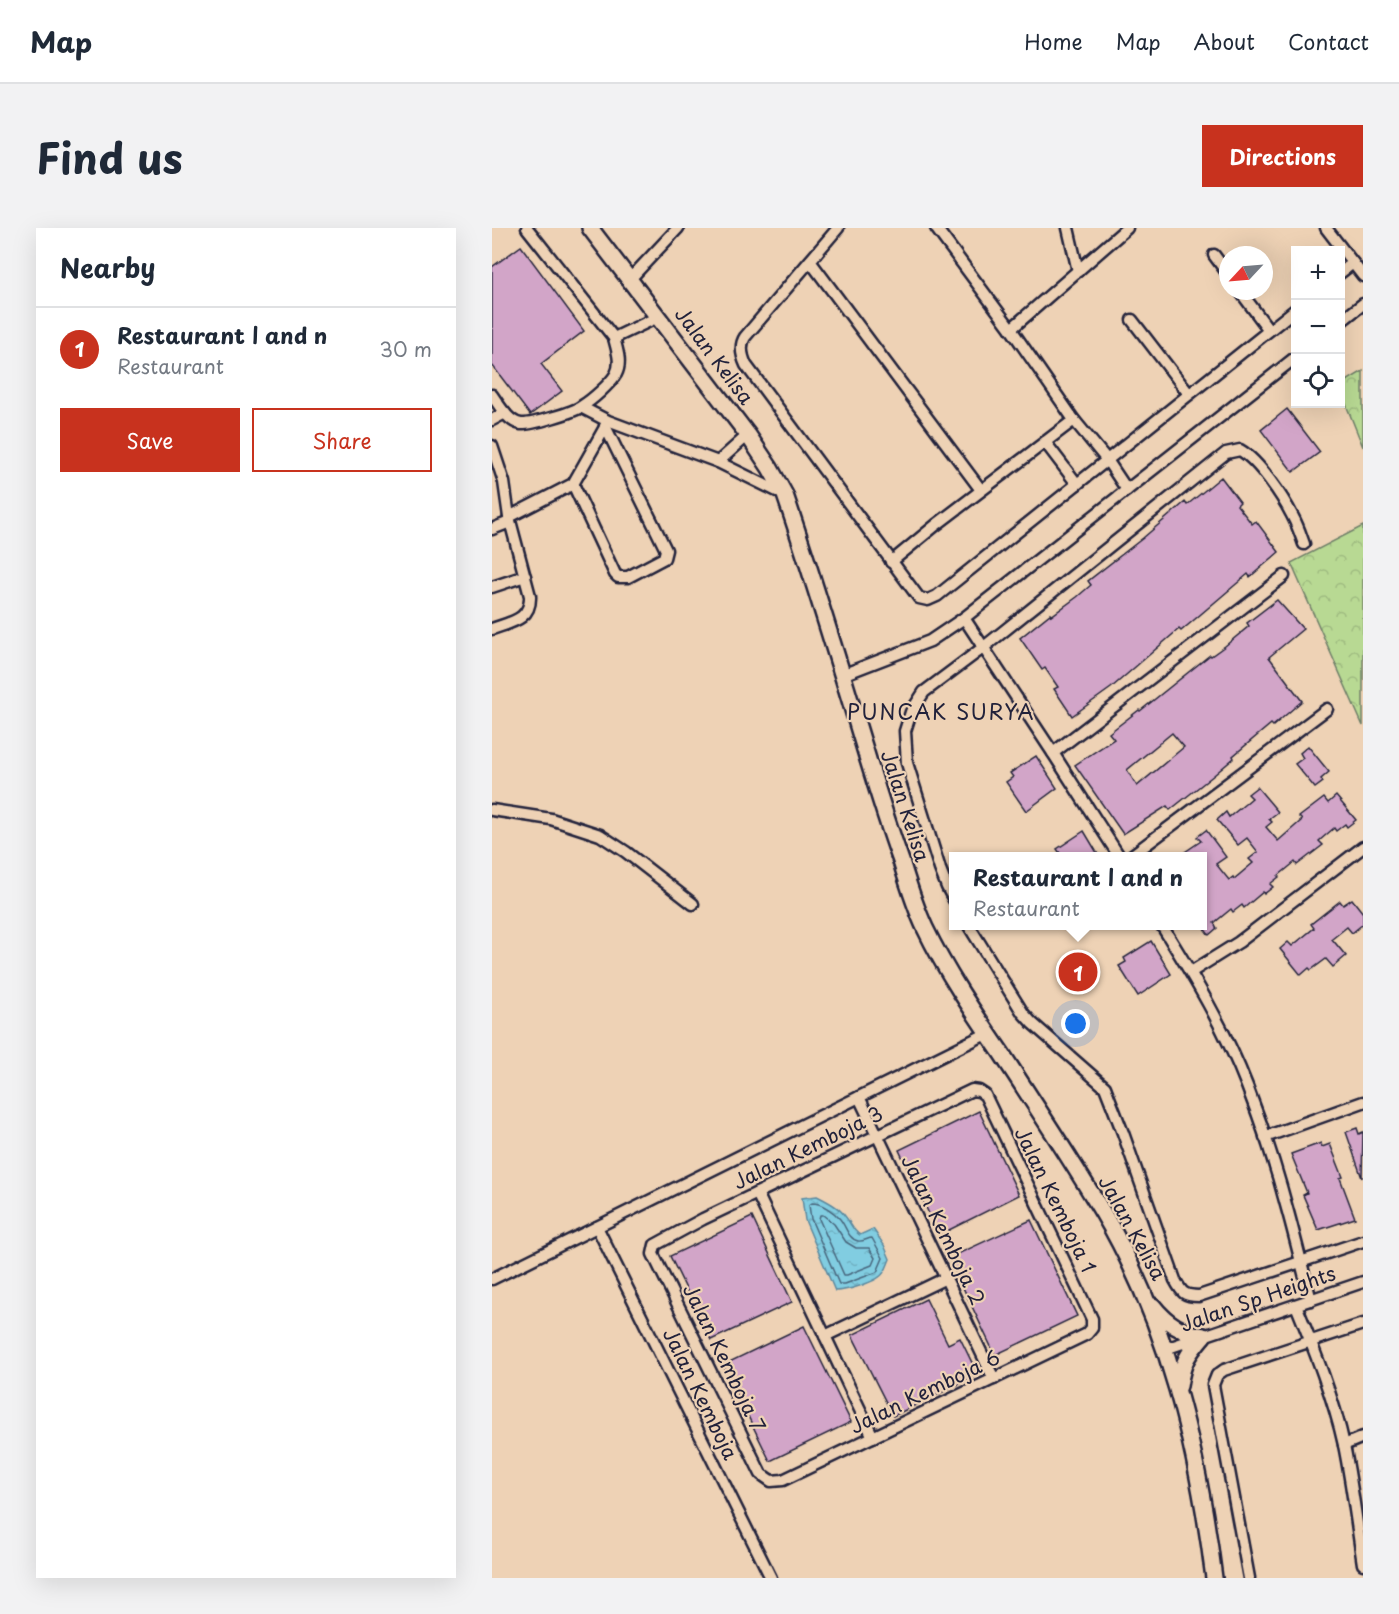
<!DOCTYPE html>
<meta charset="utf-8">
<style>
:root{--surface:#fff;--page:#f2f2f3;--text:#1f2937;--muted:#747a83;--line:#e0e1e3;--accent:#c8321e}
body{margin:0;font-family:"Playpen Sans",sans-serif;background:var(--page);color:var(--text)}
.controls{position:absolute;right:18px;top:18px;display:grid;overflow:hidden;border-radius:0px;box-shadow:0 6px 24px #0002}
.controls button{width:54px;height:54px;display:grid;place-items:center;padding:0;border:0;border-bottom:2px solid var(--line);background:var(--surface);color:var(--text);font:30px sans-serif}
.compass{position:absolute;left:727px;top:18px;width:54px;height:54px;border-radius:50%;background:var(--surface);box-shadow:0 6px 24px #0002;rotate:244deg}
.you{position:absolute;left:584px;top:796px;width:21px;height:21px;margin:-15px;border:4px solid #fff;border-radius:50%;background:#1a73e8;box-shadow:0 0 0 9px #1a73e833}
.badge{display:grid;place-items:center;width:39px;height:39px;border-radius:50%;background:var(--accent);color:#fff;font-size:20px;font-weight:700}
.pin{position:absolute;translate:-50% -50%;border:3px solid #fff;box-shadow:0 2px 6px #0006}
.popup{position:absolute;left:457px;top:624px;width:258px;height:78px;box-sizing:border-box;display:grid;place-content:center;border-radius:0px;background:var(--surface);filter:drop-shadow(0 2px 4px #0005);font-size:20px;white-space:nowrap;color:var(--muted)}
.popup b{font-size:22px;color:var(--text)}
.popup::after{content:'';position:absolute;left:50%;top:100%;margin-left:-12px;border:12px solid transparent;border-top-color:var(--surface)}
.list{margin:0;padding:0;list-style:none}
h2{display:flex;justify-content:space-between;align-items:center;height:78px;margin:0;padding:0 24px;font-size:26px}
h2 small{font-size:20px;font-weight:400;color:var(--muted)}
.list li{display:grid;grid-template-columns:39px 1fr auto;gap:18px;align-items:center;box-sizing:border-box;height:84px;padding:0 24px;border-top:2px solid var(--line)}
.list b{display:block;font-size:22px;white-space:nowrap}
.list p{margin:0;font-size:20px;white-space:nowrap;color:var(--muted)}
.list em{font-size:20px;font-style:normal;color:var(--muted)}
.actions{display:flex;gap:12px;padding:18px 24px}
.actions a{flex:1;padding:14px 0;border:2px solid var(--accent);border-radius:0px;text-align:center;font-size:21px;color:var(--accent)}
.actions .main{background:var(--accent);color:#fff}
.icon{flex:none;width:33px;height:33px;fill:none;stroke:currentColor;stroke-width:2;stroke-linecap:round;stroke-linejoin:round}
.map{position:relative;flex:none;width:871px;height:1350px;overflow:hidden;border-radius:0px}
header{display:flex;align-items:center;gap:36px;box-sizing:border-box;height:84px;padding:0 30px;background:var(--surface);border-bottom:2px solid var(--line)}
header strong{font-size:28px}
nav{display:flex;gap:33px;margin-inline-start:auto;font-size:21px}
.intro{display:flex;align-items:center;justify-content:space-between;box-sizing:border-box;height:144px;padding:0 36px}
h1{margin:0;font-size:42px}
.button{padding:15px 27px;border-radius:0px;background:var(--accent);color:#fff;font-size:21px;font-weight:700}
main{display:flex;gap:36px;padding:0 36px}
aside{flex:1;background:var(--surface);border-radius:0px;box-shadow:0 6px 24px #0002}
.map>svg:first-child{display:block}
.forest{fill:url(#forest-crowns);stroke:#6d7e67;stroke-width:1.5}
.water{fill:url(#water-ripples);stroke:#5b899f;stroke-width:1.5}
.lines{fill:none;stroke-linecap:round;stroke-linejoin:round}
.shore{stroke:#48667d;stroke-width:1.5}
.building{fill:#d2a5c8;stroke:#22223b;stroke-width:1.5;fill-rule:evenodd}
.minor-casing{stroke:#22223b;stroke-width:15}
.secondary-casing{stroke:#22223b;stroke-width:20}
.minor{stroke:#eed2b5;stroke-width:10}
.secondary{stroke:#eed2b5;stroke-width:15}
.labels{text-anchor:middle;stroke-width:4.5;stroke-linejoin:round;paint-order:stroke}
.street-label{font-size:20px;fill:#22223b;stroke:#eed2b5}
.neighbourhood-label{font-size:21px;letter-spacing:1.5px;fill:#22223b;stroke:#eed2b5}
</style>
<header>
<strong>Map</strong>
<nav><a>Home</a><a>Map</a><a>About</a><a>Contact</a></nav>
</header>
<div class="intro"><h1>Find us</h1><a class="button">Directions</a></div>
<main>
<aside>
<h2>Nearby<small></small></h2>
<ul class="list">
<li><span class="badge">1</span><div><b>Restaurant l and n</b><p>Restaurant</p></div><em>30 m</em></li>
</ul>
<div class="actions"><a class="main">Save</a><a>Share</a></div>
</aside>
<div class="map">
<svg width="871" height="1350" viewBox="0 0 871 1350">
<defs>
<pattern id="forest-crowns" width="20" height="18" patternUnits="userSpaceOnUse" patternTransform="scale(1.5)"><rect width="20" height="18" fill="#b8d993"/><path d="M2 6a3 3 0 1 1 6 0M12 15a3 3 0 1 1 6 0" fill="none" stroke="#9eba80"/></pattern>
<pattern id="water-ripples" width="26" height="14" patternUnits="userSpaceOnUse" patternTransform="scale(1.5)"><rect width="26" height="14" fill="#81cde1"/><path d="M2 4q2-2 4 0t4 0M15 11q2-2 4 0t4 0" fill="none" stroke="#6fb0c2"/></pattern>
</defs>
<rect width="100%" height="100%" fill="#eed2b5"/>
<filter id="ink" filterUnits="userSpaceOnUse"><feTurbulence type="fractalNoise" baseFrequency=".0167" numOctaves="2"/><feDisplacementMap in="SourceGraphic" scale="12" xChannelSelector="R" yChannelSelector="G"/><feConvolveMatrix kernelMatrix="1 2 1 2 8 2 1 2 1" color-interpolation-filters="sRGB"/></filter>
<g filter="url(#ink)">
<g class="forest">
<path d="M871,143v76l-22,-55 -1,-7z"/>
<path d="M871,298v200l-72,-163z"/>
</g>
<path class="water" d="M325,968c10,5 22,11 28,20 6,7 7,14 15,19l13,-6 11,16 6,14c-2,4 -3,9 -6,13 -5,10 -38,19 -49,19l-30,-71 -3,-22z"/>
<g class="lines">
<g class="shore">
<path d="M320,975c10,0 22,9 28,16 6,7 8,20 18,22 5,1 10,-3 14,-3l11,20 -6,14 -32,12h-6l-28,-65 -2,-14z"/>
<path d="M328,987h3l11,9 12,18 10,6h13l6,10 -3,7 -25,10h-3l-25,-56z"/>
</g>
</g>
<g class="building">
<path d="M29,18l63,85 -43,33 21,27 -32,24 -38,-50v-98z"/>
<path d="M795,181l33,43 -27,20 -32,-42z"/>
<path d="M729,249l19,25 -3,3 15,19 4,-3 23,31 -29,25 -2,-3 -67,57 -2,-2 -68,59 -39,28 -18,-27 4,-2 -13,-19 -3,2 -22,-32 30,-24 1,2 26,-19 14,-12 -3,-4 55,-43 42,-36 2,3z"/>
<path d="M785,372l26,29 -34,28 33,44 -29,25 -2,-2 -38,32 1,2 -20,17 -44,35 -3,-4 -44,28 -48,-69 39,-26 -5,-6 30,-23 1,1 70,-56 1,1 14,-10 24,-20 -2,-3zM680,505l12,14 -47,39 -10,-16z"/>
<path d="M816,518l21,26 -8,7 2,3 -8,6 -20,-24 8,-6 -3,-5z"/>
<path d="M544,528l21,32 -31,23 -20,-29 7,-5 -3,-4z"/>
<path d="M765,559l21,25 -9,7 3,3 -6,5 12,14 24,-21 -3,-3 25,-19 4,5 8,-7 20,24 -9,7 -2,-3 -9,7 -2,-3 -15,13 4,4 -26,20 -2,-3 -17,14 1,1 -9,7 3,3 -9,7 -1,-2 -19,16 -2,-3 -9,7 -2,-3 -17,14 3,5 -8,7 -6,-8v-71h-24l22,-15 -4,-4 9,-7 20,27 -10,7 13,16 4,-3 1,2 19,-16 -4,-4 9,-7 -11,-14 -9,7 -21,-25 9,-8 3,5 16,-13 7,-6 -4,-4z"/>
<path d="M592,603l15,25h-37l-5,-7z"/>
<path d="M860,671l11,14v11l-11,9 -5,-6 -15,12 14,17 -13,11 -7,-8 -15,11 -2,-2 -8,7 -21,-26 8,-7 4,4 22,-18 -3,-4 29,-23 3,4z"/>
<path d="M659,713l20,33 -33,22 -19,-30 7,-4 -2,-4z"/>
<path d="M487,883l40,84 -80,40 -40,-85z"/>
<path d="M865,900l2,6 4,-2 -1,46 -16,-46z"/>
<path d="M829,915l1,4 8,-3 13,33 -3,1 15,40 -37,12 -15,-35 4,-2 -16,-39z"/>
<path d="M260,989l40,85 -81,38 -41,-84z"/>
<path d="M539,992l46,96 -82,39 -46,-97z"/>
<path d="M434,1071l22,45 12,-6 18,37 -85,41 -41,-81z"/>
<path d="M312,1098l47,96 -81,39 -47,-96z"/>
</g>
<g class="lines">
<defs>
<g id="minor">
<path d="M346,0l-93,109c-6,9 -3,19 1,28l173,233 9,2 9,-4 359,-287"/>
<path d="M444,0l75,101 63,91 33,40 20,30"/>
<path d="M576,0l10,43"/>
<path d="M834,0l37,48"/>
<path d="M722,27l14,19"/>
<path d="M318,33l171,229"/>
<path d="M848,45l13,-10"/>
<path d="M137,52l49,-52"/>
<path d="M748,63l29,39"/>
<path d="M640,92l57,74"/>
<path d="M848,94l23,-18"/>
<path d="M519,101l116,-101"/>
<path d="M122,110l44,-21"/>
<path d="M0,167c7,10 16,27 29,29 9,1 54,-12 61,-18 10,-6 28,-22 34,-32 6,-11 1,-24 -2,-36l-87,-110"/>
<path d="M89,179l27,14 110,41 67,33"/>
<path d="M0,192l13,-7"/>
<path d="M553,214l32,42"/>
<path d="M0,218l12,36 5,35"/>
<path d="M226,234l30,-27"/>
<path d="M81,256l42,90 3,3h10l36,-19 2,-8 -61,-124"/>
<path d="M0,301l18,-7"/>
<path d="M399,334l45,-37 138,-105"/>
<path d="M0,359l33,-11"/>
<path d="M472,390l89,135 66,103"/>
<path d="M0,401c19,-7 39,-9 38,-33l-21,-79 64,-33 35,-62"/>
<path d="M350,447l88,-34 34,-23 332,-261"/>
<path d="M561,525l231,-177"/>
<path d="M0,582l59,9 49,16 26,17 67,52"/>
<path d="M639,628l196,-147"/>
<path d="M462,672l-7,-13 -7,-18 -33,-106 -2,-32 6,-19 13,-20 60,-45 242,-194 14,-3c19,11 43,47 53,67 5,9 8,19 11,27"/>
<path d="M477,698l54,87 9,10 73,64 18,46 52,147c7,13 9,16 24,16l164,-55"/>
<path d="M670,698c32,51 63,103 85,160 16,41 30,84 41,126 8,29 15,59 23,88"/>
<path d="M699,744l48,-30 124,-95"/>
<path d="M480,862l7,1 6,4 107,224v9l-5,6 -304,146 -12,1 -10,-7 -108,-220 2,-9 48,-26z"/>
<path d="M367,869l135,282"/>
<path d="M773,909l98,-35"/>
<path d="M265,965l116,244"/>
<path d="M105,999l174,351"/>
<path d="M0,1051l496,-246"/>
<path d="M804,1077c18,44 38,94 48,140 8,39 13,80 19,119"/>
<path d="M333,1108l121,-58"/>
<path d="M673,1121l198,-67"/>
<path d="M852,1217l19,-8"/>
<path d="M757,1350l-36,-193 4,-10 7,-5 139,-46"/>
</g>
<g id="secondary">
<path d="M98,0l158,207 22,33 15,27c28,82 53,165 78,248 12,40 24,79 38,118 7,23 14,46 24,67 21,44 49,85 77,126 34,52 69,105 101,159 66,112 95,238 111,365"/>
<path d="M661,1078c13,17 29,27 50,30"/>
<path d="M687,1158c4,-25 8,-31 24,-50"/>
</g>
</defs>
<use href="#minor" class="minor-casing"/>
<use href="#secondary" class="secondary-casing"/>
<use href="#minor" class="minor"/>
<use href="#secondary" class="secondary"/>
</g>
</g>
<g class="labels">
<g class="street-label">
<text transform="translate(222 128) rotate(53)" y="7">Jalan Kelisa</text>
<text transform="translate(413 578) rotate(72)" y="7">Jalan Kelisa</text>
<text transform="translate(316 920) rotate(-26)" y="7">Jalan Kemboja 3</text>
<text transform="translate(563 972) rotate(64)" y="7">Jalan Kemboja 1</text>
<text transform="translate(640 1000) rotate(61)" y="7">Jalan Kelisa</text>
<text transform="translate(451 1002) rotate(64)" y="7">Jalan Kemboja 2</text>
<text transform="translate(766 1071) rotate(-19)" y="7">Jalan Sp Heights</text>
<text transform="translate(232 1130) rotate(64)" y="7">Jalan Kemboja 7</text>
<text transform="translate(433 1164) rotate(-26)" y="7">Jalan Kemboja 6</text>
<text transform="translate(208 1166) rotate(64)" y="7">Jalan Kemboja</text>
</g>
<g class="neighbourhood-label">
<text x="449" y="492">PUNCAK SURYA</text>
</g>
</g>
</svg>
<div class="controls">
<button>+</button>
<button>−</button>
<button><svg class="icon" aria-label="locate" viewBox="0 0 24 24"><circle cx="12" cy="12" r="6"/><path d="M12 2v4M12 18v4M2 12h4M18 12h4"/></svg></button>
</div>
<svg class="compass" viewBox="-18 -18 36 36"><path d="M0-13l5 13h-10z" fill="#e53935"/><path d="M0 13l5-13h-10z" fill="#747a83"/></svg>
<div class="you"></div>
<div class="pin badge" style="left:586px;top:744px">1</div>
<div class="popup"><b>Restaurant l and n</b>Restaurant</div>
</div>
</main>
